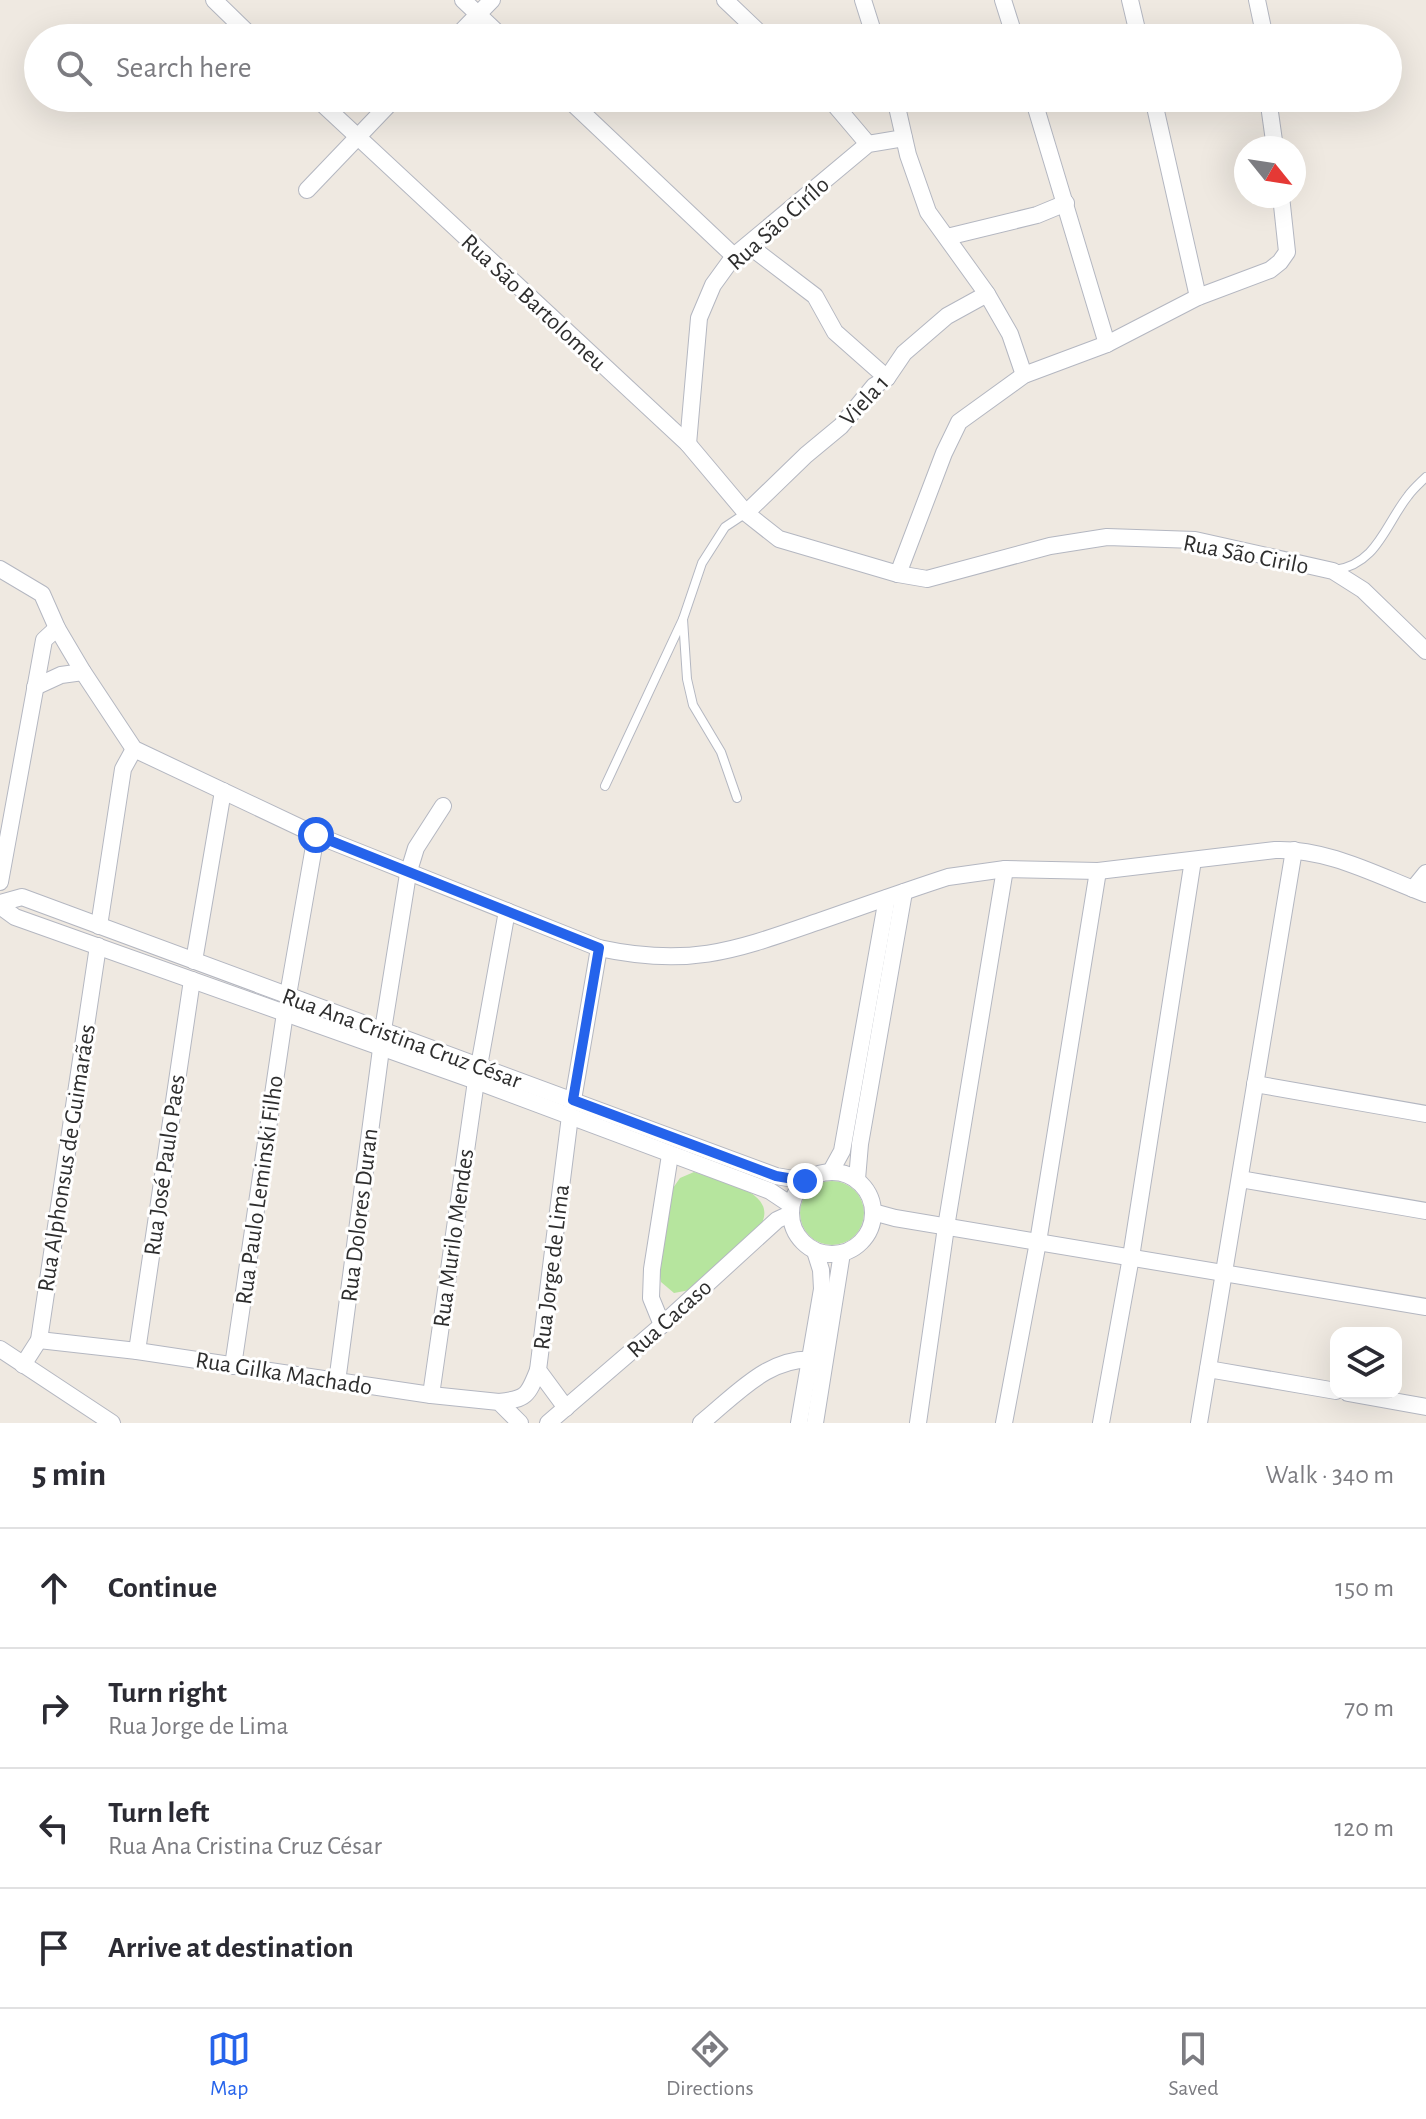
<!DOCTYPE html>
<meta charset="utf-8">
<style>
:root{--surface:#fff;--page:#f7f7f7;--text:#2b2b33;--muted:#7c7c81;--line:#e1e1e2;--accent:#2563eb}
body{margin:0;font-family:"Alegreya Sans",sans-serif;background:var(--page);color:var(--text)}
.controls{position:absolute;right:24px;bottom:24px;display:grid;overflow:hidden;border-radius:16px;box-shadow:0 8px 32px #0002}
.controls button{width:72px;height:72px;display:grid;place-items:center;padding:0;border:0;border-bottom:2px solid var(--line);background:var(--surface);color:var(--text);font:40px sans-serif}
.compass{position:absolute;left:1234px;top:136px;width:72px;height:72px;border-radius:50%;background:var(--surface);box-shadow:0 8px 32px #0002;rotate:120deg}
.stop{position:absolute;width:24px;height:24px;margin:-18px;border:6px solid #2563eb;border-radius:50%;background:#fff}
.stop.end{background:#2563eb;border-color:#fff;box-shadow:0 2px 8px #0008}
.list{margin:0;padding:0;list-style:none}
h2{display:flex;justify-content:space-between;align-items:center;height:104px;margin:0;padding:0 32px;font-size:34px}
h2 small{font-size:26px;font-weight:400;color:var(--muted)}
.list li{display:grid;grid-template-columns:52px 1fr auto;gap:24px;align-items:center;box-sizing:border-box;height:120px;padding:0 32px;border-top:2px solid var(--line)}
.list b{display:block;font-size:30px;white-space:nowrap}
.list p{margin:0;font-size:26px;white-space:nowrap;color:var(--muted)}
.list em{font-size:26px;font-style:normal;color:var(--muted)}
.icon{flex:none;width:44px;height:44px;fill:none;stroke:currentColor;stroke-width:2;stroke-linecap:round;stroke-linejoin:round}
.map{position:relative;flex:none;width:1426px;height:1423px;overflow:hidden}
.search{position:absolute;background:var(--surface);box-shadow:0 8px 32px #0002;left:24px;right:24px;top:24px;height:88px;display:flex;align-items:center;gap:20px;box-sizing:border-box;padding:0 28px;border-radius:44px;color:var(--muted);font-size:30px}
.sheet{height:584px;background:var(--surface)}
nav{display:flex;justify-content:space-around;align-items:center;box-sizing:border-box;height:112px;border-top:2px solid var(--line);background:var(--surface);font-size:22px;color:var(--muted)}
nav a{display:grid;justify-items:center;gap:4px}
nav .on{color:var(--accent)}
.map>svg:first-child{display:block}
.green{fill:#b6e59e}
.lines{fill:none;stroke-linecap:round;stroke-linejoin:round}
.lane-casing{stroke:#b4b7c1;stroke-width:10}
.street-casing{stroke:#b4b7c1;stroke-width:18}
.lane{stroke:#fff;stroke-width:8}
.street{stroke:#fff;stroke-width:16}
.route{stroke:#2563eb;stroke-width:10}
.labels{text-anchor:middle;stroke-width:6;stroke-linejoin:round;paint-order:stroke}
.street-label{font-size:24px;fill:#2e2e2e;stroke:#fff}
</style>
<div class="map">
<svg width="1426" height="1423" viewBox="0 0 1426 1423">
<rect width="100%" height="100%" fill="#efe9e1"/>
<g class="green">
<path d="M694,1172c23,8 83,18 68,51l-72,67 -16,3 -13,-11 -2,-11 14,-83 7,-10z"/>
<circle cx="832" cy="1213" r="32"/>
</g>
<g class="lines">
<defs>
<g id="lane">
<path d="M1335,570c42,-6 50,-45 73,-74 5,-7 12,-13 18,-19"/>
<path d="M605,786l78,-167"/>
<path d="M737,798l-16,-46 -28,-47 -6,-26 -4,-60 19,-56 23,-36 21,-14"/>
</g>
<g id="street">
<path d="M214,0l39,38"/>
<path d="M463,0l40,38"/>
<path d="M725,0l40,38"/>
<path d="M863,0l12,38"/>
<path d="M1003,0l12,38"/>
<path d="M1130,0l9,38"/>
<path d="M1257,0l8,38"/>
<path d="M455,38l37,-38"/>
<path d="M316,98l372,346 58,69 33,26 119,35 29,5 123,-33 57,-9 88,3 138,31 30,19 63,61"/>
<path d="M567,98l167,158"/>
<path d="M829,98l39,46"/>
<path d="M895,98l13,57 20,57 59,82 23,40 14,41"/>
<path d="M1033,98l74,246"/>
<path d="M1153,98l45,199"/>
<path d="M1268,98l7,50"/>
<path d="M833,101l28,-3"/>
<path d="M307,190l88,-92"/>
<path d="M947,237l90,-22 29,-12"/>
<path d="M748,245l67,51 20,36 52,46"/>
<path d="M688,444l11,-126 14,-33 21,-29 134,-112 36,-6"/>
<path d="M746,513l60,-58 35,-29 33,-40 13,-8 17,-25 43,-37 40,-22"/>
<path d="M0,569l42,25 15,34 26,44 51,77 182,86 283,113c92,20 137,2 221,-27 43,-15 85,-30 128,-44l57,-8 93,2 177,-21c53,-2 103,26 151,44"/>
<path d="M898,574l46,-121 15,-31 65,-47 83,-31 91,-47 72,-27 10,-8 7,-10 -6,-56"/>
<path d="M35,687l26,-12 22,-3"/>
<path d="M0,882l44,-242 13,-12"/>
<path d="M1413,889l13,-16"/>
<path d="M0,903l22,-6 754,279 29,5"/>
<path d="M0,906l15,11 461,164 294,110 21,14"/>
<path d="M99,926l24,-157 11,-20"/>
<path d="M194,961l29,-170"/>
<path d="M288,995l28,-160"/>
<path d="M383,1030l25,-156 8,-26 27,-42"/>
<path d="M479,1066l28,-155"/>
<path d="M1255,1084l171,30"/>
<path d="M573,1100l26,-152"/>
<path d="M831,1171l11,-20 45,-253"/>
<circle cx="832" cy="1213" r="41"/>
<path d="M857,1179l3,-35 44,-252"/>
<path d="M1240,1179l186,32"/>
<path d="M873,1212l22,6 531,89"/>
<path d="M662,1325l-11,-27 1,-29 18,-114"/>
<path d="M39,1340l98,11 294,44 68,7 21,21"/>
<path d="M0,1349l112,74"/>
<path d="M137,1351l55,-371"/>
<path d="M23,1365l16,-25 59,-394"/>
<path d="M233,1366l52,-353"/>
<path d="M1208,1369l128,22"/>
<path d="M337,1382l44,-333"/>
<path d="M1348,1393l78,14"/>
<path d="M431,1395l45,-314"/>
<path d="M499,1402c27,-3 29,-6 39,-32"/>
<path d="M566,1408l-28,-38 32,-254"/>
<path d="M548,1423l114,-98 115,-105 13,-6"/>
<path d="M701,1423c35,-28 69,-69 117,-63"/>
<path d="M799,1423l23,-134 -1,-19 -6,-19"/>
<path d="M815,1423l27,-170"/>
<path d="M918,1423l28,-196 59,-358"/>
<path d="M1004,1423l34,-181 60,-371"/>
<path d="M1101,1423l30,-166 62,-397"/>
<path d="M1199,1423l95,-573"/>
</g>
</defs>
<use href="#lane" class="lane-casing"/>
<use href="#street" class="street-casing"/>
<use href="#lane" class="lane"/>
<use href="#street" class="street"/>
</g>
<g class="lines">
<path class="route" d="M316,835l283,113 -26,152 203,76 29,5"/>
</g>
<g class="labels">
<g class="street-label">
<text transform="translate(778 223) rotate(-42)" y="8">Rua São Cirílo</text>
<text transform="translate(534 302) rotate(43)" y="8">Rua São Bartolomeu</text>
<text transform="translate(864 400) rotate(-47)" y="8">Viela 1</text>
<text transform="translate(1246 554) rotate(11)" y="8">Rua São Cirilo</text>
<text transform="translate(402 1038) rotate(20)" y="8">Rua Ana Cristina Cruz César</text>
<text transform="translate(66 1158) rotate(-81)" y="8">Rua Alphonsus de Guimarães</text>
<text transform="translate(164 1165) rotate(-82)" y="8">Rua José Paulo Paes</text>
<text transform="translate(259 1190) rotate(-82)" y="8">Rua Paulo Leminski Filho</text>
<text transform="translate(359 1215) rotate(-83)" y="8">Rua Dolores Duran</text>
<text transform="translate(453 1238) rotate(-82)" y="8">Rua Murilo Mendes</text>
<text transform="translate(551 1267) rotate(-83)" y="8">Rua Jorge de Lima</text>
<text transform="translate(669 1318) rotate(-42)" y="8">Rua Cacaso</text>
<text transform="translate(284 1373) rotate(9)" y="8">Rua Gilka Machado</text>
</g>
</g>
</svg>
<div class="controls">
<button><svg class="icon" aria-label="layers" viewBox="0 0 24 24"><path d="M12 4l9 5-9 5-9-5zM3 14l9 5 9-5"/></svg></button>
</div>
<svg class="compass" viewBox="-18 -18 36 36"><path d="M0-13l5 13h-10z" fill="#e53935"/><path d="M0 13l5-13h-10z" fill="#7c7c81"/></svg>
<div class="stop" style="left:316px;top:835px"></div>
<div class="stop end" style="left:805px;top:1181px"></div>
<div class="search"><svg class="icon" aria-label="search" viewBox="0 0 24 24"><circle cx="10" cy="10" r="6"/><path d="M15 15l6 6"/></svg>Search here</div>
</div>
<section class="sheet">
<h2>5 min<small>Walk · 340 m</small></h2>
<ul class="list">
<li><svg class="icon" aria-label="ahead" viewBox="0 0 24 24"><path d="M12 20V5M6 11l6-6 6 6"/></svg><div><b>Continue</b></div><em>150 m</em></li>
<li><svg class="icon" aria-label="right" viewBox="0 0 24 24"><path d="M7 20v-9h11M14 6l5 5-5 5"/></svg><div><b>Turn right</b><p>Rua Jorge de Lima</p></div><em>70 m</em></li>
<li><svg class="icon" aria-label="left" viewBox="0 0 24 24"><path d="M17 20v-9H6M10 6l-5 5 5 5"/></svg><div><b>Turn left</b><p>Rua Ana Cristina Cruz César</p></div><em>120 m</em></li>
<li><svg class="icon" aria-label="arrive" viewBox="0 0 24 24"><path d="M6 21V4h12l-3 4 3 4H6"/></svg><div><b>Arrive at destination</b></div></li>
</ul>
</section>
<nav>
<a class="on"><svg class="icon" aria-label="map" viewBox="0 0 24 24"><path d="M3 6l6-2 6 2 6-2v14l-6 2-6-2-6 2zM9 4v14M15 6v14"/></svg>Map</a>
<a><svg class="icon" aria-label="directions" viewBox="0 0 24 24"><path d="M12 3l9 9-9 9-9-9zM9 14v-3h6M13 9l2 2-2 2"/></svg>Directions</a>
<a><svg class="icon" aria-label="saved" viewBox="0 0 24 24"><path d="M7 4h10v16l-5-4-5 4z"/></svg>Saved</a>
</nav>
